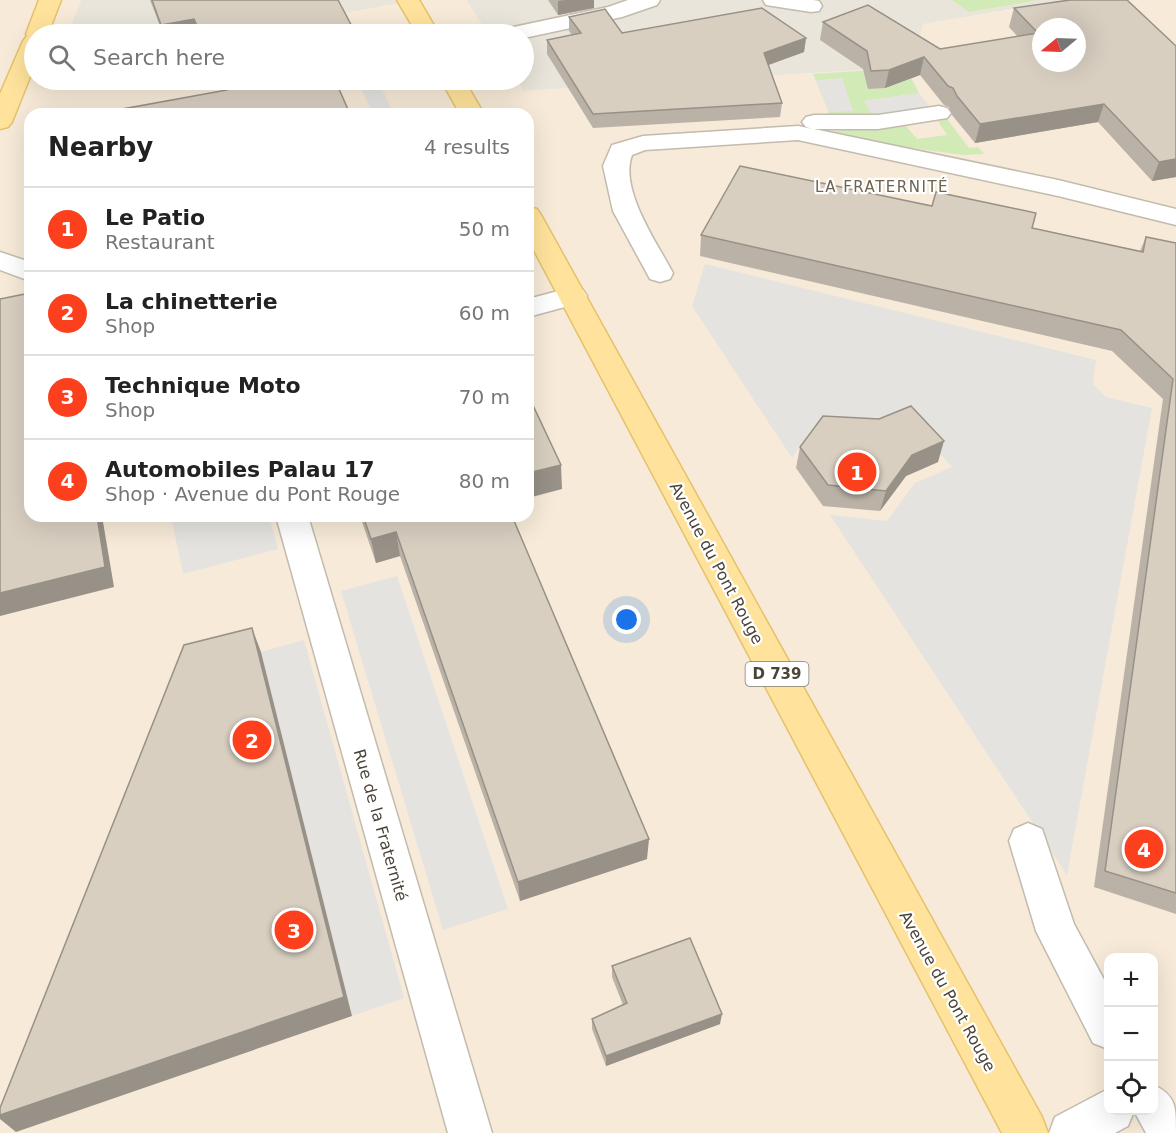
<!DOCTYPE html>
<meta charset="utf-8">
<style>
:root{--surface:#fff;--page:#f6f6f6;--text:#222;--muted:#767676;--line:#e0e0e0;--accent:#fc3f1d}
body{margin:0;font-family:"DejaVu Sans",sans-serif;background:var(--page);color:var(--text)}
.controls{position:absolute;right:18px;bottom:18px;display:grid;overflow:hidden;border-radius:12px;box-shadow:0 6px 24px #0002}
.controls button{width:54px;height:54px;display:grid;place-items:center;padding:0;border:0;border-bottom:2px solid var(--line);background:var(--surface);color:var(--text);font:30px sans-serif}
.compass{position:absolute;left:1032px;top:18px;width:54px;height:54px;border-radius:50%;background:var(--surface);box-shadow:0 6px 24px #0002;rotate:251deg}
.you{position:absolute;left:627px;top:620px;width:21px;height:21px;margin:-15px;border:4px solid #fff;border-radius:50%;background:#1a73e8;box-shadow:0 0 0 9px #1a73e833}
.badge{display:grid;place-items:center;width:39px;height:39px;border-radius:50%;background:var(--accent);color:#fff;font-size:20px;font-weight:700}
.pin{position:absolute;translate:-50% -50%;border:3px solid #fff;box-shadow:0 2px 6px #0006}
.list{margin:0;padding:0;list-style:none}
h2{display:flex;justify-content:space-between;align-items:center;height:78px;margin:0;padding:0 24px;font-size:26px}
h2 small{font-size:20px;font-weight:400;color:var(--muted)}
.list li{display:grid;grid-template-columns:39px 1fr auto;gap:18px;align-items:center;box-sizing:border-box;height:84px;padding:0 24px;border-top:2px solid var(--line)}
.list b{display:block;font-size:22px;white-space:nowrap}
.list p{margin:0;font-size:20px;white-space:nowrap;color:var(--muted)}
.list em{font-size:20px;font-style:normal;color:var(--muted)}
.icon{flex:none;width:33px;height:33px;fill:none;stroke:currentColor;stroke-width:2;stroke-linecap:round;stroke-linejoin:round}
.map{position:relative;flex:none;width:1176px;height:1133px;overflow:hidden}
.search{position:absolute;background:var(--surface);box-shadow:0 6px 24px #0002;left:24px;top:24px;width:510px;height:66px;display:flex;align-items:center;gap:15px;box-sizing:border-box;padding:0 21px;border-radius:33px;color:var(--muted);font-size:22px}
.panel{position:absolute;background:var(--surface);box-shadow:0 6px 24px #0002;left:24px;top:108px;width:510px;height:414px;border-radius:18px}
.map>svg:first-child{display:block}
.residential{fill:#eae5da}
.commercial{fill:#f7ead8;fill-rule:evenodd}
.green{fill:#d2eab5}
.parking{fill:#e5e3e0}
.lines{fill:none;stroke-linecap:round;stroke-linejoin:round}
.minor-casing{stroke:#c2bbae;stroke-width:3}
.major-casing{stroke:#e6c16a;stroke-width:3}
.minor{fill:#fff;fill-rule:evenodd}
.major{fill:#ffe39c;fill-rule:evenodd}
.wall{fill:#bab2a6}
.shaded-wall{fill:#979187}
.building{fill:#d8cfc1;stroke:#979187;stroke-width:1.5;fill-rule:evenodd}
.labels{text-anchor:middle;stroke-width:4.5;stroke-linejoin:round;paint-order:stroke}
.far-neighbourhood-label{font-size:15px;letter-spacing:1.5px;fill:#6e6250;stroke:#fff}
.shield{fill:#fff;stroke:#817c74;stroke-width:1.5}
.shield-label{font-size:15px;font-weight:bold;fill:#4b4439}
.street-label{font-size:16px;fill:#4b4439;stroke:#fff}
</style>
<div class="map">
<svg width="1176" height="1133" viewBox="0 0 1176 1133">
<rect width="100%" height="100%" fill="#f6f3ec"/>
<g class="residential">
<path d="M81,0h337l-190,34h-161z"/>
<path d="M466,0h602l-144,24 -11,43 -389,24 -7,-11h7v-46h-36z"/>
</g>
<g class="commercial">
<path d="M0,0h81l-14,34h-33v46h483l7,11 388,-24 11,-43 153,-24h100v1133h-1176zM1041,27h36v36h-36zM30,114h498v402h-498zM1108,958h46v152h-46z"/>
<path d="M418,0h48l22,34h-260z"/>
</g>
<g class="green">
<path d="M952,0h86l-69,12z"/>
<path d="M906,68l13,25 -55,8 9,14 -46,-1 2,-2 -16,-38z"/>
<path d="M947,119l22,29 9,-1 6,7 -21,1 -122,-17 -8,-4v-3l73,-5 11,13 30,-4 -9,-14z"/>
</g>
<g class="parking">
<path d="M842,78l11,33 -24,1 -13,-32z"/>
<path d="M378,81l16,33h-21l-14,-30z"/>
<path d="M919,93l11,14 -57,8 -9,-14z"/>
<path d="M705,264l391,96 -3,24 13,13 46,11 -85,467 -237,-360 57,6 28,-38 37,-16 -44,-49 -31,13 -64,-4 -21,31 -100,-152z"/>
<path d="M171,516h98l9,33 -95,25z"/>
<path d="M397,576l111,333 -65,21 -102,-339z"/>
<path d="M304,640l100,358 -52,18 -91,-364z"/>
</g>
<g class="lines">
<defs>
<g id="minor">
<path d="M628,0h32l-3,5 -35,12 -98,21v-4h-23l3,-5 104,-22z"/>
<path d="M763,0h50l6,1 3,5 -3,5 -8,1 -45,-7z"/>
<path d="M939,106l8,2 4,5 -4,5 -69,11h-64l244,51 118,29v16l-118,-29 -260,-56 -153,10 -13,5c-13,34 25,88 41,118l-3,6 -10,3 -10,-3 -37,-68 -10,-45 9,-21 31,-9 155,-10 15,3 -7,-2 -4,-5 4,-5 8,-2h64z"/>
<path d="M0,252l30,10v19l-30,-11z"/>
<path d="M573,287l10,3 4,6 -4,6 -55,15v-18z"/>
<path d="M276,516h32l184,617h-44z"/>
<path d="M1028,823l14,6 32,95 34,63v62l-15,-6 -57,-112 -27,-90 5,-12z"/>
<path d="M1154,1085c22,11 22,21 22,48h-30l-12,-22 -6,15 -13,7h-66l6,-16 53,-28v21h46z"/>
</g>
<g id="major">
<path d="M39,0h22l-13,34h-14v33l-22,55 -4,5 -8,2v-35l23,-53 4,-5 -1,-2z"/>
<path d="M397,0h22l20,34h-22z"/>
<path d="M441,80h23l20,34h-24z"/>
<path d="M528,207l9,2 4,6 501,902 6,16h-46l-474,-894z"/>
</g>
</defs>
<use href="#minor" class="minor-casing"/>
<use href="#major" class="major-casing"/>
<use href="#minor" class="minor"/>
<use href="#major" class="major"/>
</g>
<g class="wall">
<path d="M150,0h188l18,34h-193z"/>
<path d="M548,0h46v8l-36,7z"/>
<path d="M1014,8l162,38v131l-24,4 -54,-59 -123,21 -23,-28 -3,-8 -5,-2 -24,-30 -35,13 -17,1 -5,-20 -43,-29 3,-18 117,27 78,-12 -9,-10z"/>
<path d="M569,17l53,16 184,5 -2,14 -36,13 14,38 -2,14 -187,11 -46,-74v-14l25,-5 -3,-4z"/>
<path d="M218,80h117l-112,11z"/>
<path d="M932,206l208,45 6,-14 30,6v671l-82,-27 69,-488 -51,-48 -412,-95 1,-21z"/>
<path d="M800,447l138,15 -32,14 -26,35 -57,-5 -27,-38z"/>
<path d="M360,516h152l135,343 -127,42 -120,-345 -24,7z"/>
<path d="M612,966l108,58 -114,42 -14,-37v-10l31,-14 -11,-28z"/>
</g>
<g class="shaded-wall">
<path d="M565,0h29v8l-36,7v-14z"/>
<path d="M194,19l4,15h-34l-3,-9z"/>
<path d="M806,38l-2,14 -41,15 1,-14z"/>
<path d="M924,57l-4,18 -35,13 4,-18z"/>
<path d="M1104,104l-6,18 -123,21 5,-19z"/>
<path d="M1176,159v18l-24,4 7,-19z"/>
<path d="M944,441l-6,21 -32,14 -26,35 6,-20 26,-36z"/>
<path d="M561,465l1,24 -34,9v-25z"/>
<path d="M97,516h5l12,71 -114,29v-23z"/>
<path d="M396,532l4,24 -24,7 -5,-24z"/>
<path d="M252,628l9,24 91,364 -336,116 -16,-13v-4z"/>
<path d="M649,839l-2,20 -127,42 -2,-19z"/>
<path d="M722,1014l-2,10 -114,42v-10z"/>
</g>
<g class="building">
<path d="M152,0h186l18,34h-155l-7,-15 -33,6z"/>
<path d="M1070,0h57l49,46v113l-17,3 -55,-58 -124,20 -23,-28 -4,-8 -5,-2 -24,-29 -35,13 -18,1 -4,-20 -44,-29 45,-17 72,44 98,-16 -24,-25zM1041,27h36v36h-36z"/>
<path d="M762,8l44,30 -42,15 18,50 -189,11 -46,-74 34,-7 -12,-16 36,-8 17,24z"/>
<path d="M222,80h113l15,34h-233v-4l110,-20z"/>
<path d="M740,166l192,40 4,-14 100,21 -4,15 111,24 3,-15 30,6v650l-71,-22 68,-492 -52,-49 -420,-95z"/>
<path d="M30,293v223h67l8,51 -105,26v-294z"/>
<path d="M528,399h2l31,66 -33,8z"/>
<path d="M911,406l33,35 -32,14 -26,36 -58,-6 -28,-38 23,-31 56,3z"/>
<path d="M363,516h149l137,323 -131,43 -122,-350 -25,7z"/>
<path d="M252,628l92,369 -344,118v-7l184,-463z"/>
<path d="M690,938l32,76 -116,42 -14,-37 35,-16 -15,-37z"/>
</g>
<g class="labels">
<g class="far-neighbourhood-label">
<text x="882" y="192">LA FRATERNITÉ</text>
</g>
<rect class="shield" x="745.5" y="662" width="63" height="24" rx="4.5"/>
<g class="shield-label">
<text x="777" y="679">D 739</text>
</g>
<g class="street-label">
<text transform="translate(717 563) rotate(62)" y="6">Avenue du Pont Rouge</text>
<text transform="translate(381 825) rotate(74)" y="6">Rue de la Fraternité</text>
<text transform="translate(948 991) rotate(61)" y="6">Avenue du Pont Rouge</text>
</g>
</g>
</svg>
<div class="controls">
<button>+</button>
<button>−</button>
<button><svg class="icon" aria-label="locate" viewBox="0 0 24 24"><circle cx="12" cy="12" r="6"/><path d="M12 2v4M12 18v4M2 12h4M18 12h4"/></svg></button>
</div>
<svg class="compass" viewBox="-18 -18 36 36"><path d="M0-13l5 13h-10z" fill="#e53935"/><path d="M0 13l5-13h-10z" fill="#767676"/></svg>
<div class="you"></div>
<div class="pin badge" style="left:857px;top:472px">1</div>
<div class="pin badge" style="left:252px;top:740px">2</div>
<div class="pin badge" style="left:294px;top:930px">3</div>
<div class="pin badge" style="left:1144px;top:849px">4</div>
<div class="search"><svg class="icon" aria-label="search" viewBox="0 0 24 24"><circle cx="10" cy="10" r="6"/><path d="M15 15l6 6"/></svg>Search here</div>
<section class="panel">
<h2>Nearby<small>4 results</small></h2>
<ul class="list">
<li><span class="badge">1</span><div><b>Le Patio</b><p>Restaurant</p></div><em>50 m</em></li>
<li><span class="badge">2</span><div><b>La chinetterie</b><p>Shop</p></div><em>60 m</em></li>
<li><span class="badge">3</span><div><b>Technique Moto</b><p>Shop</p></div><em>70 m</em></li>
<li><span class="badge">4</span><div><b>Automobiles Palau 17</b><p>Shop · Avenue du Pont Rouge</p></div><em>80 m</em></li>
</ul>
</section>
</div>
